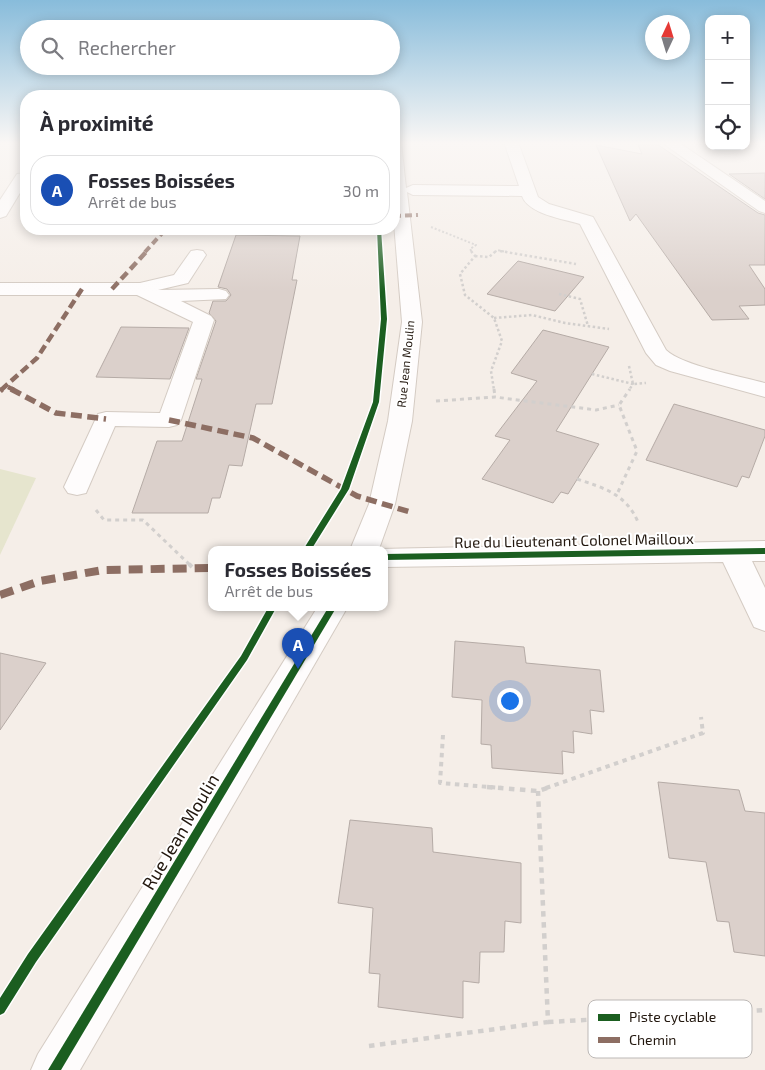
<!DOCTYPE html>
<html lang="fr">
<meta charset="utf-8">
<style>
:root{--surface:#fff;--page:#f7f7f7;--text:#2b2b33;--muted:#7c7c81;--line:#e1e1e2;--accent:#1a73e8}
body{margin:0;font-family:"Exo 2",sans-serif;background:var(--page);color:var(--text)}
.controls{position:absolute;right:15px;top:15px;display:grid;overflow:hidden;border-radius:10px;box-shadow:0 2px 12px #0003}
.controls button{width:45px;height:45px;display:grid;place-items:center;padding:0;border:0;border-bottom:1px solid var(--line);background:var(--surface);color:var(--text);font:25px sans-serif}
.compass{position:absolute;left:645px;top:15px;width:45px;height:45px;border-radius:50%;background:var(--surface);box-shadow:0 2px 12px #0003;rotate:4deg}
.you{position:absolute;left:509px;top:700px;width:18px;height:18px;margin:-12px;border:4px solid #fff;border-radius:50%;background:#1a73e8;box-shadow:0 0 0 8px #1a73e833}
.badge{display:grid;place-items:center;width:32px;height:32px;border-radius:50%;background:var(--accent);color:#fff;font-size:16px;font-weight:700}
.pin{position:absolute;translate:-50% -41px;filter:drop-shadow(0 1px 2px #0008)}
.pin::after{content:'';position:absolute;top:26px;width:18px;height:15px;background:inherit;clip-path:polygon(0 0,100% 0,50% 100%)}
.popup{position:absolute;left:208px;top:546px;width:180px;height:65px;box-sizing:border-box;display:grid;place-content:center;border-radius:10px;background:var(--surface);filter:drop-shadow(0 1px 4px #0005);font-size:16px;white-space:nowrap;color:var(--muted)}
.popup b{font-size:19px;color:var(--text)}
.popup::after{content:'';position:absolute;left:50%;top:100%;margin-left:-10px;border:10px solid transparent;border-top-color:var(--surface)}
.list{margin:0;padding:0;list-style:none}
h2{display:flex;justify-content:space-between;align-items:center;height:65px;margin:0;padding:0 20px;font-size:21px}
h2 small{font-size:16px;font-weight:400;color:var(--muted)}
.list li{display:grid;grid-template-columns:32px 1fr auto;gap:15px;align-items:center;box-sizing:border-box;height:70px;margin:0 10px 10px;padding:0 10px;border:1px solid var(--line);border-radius:20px}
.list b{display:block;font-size:19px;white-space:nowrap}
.list p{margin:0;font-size:16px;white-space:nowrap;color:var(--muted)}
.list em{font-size:16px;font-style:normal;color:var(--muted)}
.icon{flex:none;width:28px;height:28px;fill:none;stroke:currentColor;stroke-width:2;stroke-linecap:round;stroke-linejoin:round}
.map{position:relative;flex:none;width:765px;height:1070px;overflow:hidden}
.search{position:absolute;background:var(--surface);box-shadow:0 2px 12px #0003;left:20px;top:20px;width:380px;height:55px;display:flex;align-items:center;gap:12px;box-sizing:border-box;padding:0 18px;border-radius:28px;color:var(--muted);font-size:19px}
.panel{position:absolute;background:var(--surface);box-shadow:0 2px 12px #0003;left:20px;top:90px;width:380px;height:145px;border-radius:20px}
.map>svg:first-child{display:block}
.green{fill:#e6e5ce}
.building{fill:#dbd0cb;stroke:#b5aba6}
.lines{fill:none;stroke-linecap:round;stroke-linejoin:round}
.minor-casing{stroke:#d4cbc3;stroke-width:2}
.path-far4{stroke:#d2cfcd;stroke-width:2;stroke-dasharray:2 2;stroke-linecap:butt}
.path-far3{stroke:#d2cfcd;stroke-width:2.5;stroke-dasharray:2.5 2.5;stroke-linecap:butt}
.path-far2{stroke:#d2cfcd;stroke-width:3;stroke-dasharray:4 4;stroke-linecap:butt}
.path-far1{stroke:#d2cfcd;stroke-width:4;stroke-dasharray:4.5 4.5;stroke-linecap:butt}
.path{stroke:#d2cfcd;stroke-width:4.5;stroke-dasharray:5.5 5.5;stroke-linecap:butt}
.minor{fill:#fefcfc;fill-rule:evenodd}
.quiet-far3{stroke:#8d6e63;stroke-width:4;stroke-dasharray:7 4;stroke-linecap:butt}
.quiet-far2{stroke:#8d6e63;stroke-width:4.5;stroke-dasharray:9 4.5;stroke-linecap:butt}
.quiet-far1{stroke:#8d6e63;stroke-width:5.5;stroke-dasharray:11 5.5;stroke-linecap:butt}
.quiet{stroke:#8d6e63;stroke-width:8;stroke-dasharray:14 8;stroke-linecap:butt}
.cycleway-casing{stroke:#fff;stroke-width:3}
.cycleway{fill:#1b5e20;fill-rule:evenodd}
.labels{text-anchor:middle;stroke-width:4;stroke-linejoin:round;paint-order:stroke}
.far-street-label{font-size:12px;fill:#22170e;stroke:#fff}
.street-label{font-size:15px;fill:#22170e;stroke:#fff}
.near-street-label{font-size:18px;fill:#22170e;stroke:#fff}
.key{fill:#fff;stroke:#bdb9b7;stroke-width:1}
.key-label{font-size:14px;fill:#22170e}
</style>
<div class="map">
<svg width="765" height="1070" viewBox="0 0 765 1070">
<rect width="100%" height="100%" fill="#f5eee8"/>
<path class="green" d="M0,469l36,9 -36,77z"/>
<g class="building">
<path d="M637,142h17l104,71 7,2v50h-16l16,24v16l-26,1 10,13 -37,1 -76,-106 -6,7 -34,-76 46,9z"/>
<path d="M765,173v26l-36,-25z"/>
<path d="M236,235l64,1 -8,44h5l-25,124h-16l-14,62 -13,-1 -9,33h-8l-4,15h-76l25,-72h25l20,-62h-6l20,-58 -7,-8 4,-12h13l5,-6 -4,-6 -9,-2z"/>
<path d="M518,261l66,16 -29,34 -68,-17z"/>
<path d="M121,327l68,1 -19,51 -74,-2z"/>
<path d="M543,330l66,17 -53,84 43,13 -31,50 -7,-2 -8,11 -71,-24 28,-39 -15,-4 42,-55 -26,-8z"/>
<path d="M674,404l91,26v6l-16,42 -7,-2 -5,11 -91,-27z"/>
<path d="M455,641l69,6 2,16 74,7 4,42 -14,-2 2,24 -19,-3 1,22 -12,-2 1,23 -71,-6 -1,-23 -10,-1 1,-44 -30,-3z"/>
<path d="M0,653l46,10 -46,67z"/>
<path d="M658,782l81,8 6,21 20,2v143l-31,-4 -5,-30 -12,-1 -11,-59 -37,-4z"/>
<path d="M350,820l82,8 1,24 88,11v60l-16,-2 -1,31h-24l-1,31 -16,-2v37l-85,-11 2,-33 -11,-1 4,-65 -35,-5z"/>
</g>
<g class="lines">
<defs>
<g id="minor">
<path d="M394,142h7l5,46 7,-3 106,1 -15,-44h14l20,55 11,7 44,13 73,133c17,16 74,26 99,33v14l-95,-26 -14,-6 -10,-12 -66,-129c-16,-5 -52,-10 -58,-28l-109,-1 -6,-3 15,130 -10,99 -17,83 -16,45 386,-8v20h-13l13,27v43l-11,-4 -31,-65 -339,5v-17h-34l19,-46 19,-83 14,-99 -8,-99z"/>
<path d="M661,142h17l87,59v12l-6,-2z"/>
<path d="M26,173v10l-20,33 -6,2v-18l17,-26z"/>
<path d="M197,250l6,1 3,4 -18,28 -30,7 61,-1 7,2 3,4 -3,4 -45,2 30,15 3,4 -33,100 -4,5 -8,2 -54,-1 -29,67 -9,2 -9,-2 -4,-6 34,-73 8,-2 54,1 33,-91 -56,-27h-137v-12h140l34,-8 17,-24z"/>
<path d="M317,608h30l-267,462h-49l7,-16z"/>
</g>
</defs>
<use href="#minor" class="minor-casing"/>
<g class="path-far4">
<path d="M431,227l45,18 -6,4 2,3"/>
<path d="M495,252l2,-2 10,2"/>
</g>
<g class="path-far3">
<path d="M471,251l4,5 -15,18 5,21 29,23 8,23 -11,30 3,19"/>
<path d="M500,251l76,13"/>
<path d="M475,256l14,1 7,-6"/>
<path d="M559,294l21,5 8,27"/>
<path d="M494,318l38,-3 33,8 44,6"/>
<path d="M629,366l4,18 13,-1"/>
<path d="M592,374l41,10 -4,6"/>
</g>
<g class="path-far2">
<path d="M494,389l1,8"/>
<path d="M436,401l59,-4 101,13 23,-5"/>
<path d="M577,479c27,9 49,15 61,43"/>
<path d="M618,492l19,-41 -18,-46 11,-16"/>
<path d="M96,510l8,10h39l47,45"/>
</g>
<g class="path-far1">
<path d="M189,564l3,3"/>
<path d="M443,735l-3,48 62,5"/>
<path d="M546,788l157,-55 -2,-16"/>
</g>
<g class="path">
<path d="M487,787l51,4 12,-4"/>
<path d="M548,1022l217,-12"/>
<path d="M369,1046l179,-24 -10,-231"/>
</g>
<use href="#minor" class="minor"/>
<g class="quiet-far3">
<path d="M394,216l24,-1"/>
<path d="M145,252l21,-23"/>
</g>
<g class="quiet-far2">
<path d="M112,289l35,-38"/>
<path d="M8,387l6,3"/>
<path d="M1,390l36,-32 45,-69"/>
</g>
<g class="quiet-far1">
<path d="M11,389l45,24 50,6"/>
<path d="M0,391l2,-2"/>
<path d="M169,420l84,18 104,58 53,16"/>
</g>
<path class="quiet" d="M0,595l40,-14 63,-11 109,-2"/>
<defs>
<g id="cycleway">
<path d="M377,229h4l6,90 -8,83 -30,87 -38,61h-8l38,-61 32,-87 8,-83z"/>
<path d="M765,548v6l-381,6v-6z"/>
<path d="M268,608h8l-29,52 -211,302 -32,51 -4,2v-17l28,-44 213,-298z"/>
<path d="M328,608h8l-275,462h-13z"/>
</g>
</defs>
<use href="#cycleway" class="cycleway-casing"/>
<use href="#cycleway" class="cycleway"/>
</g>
<linearGradient id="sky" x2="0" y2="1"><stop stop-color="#88bcdb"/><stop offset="0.49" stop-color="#faf7f5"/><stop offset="1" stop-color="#faf7f5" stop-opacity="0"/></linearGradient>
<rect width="765" height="292" fill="url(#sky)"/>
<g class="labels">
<g class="far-street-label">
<text transform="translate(406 364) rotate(-84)" y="4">Rue Jean Moulin</text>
</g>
<g class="street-label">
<text transform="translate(574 541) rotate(-1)" y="5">Rue du Lieutenant Colonel Mailloux</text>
</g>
<g class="near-street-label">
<text transform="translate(181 832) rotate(-59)" y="6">Rue Jean Moulin</text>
</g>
</g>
<rect x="588" y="1000" width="164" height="58" rx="8" class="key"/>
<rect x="598" y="1014" width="22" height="7" fill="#1b5e20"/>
<rect x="598" y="1037" width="22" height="6" fill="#8d6e63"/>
<g class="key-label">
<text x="629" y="1022">Piste cyclable</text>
<text x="629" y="1045">Chemin</text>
</g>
</svg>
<div class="controls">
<button>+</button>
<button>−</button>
<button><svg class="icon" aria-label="locate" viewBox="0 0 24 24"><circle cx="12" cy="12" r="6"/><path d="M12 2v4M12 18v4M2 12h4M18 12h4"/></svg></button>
</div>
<svg class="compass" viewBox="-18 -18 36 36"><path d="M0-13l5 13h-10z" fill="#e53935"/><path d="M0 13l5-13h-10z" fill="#7c7c81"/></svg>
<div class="you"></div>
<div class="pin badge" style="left:298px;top:669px;background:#1a4fb4">A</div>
<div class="popup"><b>Fosses Boissées</b>Arrêt de bus</div>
<div class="search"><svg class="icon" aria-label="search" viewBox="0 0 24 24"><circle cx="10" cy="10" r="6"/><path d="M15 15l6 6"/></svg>Rechercher</div>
<section class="panel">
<h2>À proximité<small></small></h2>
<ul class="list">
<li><span class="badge" style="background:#1a4fb4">A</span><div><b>Fosses Boissées</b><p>Arrêt de bus</p></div><em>30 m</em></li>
</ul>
</section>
</div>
